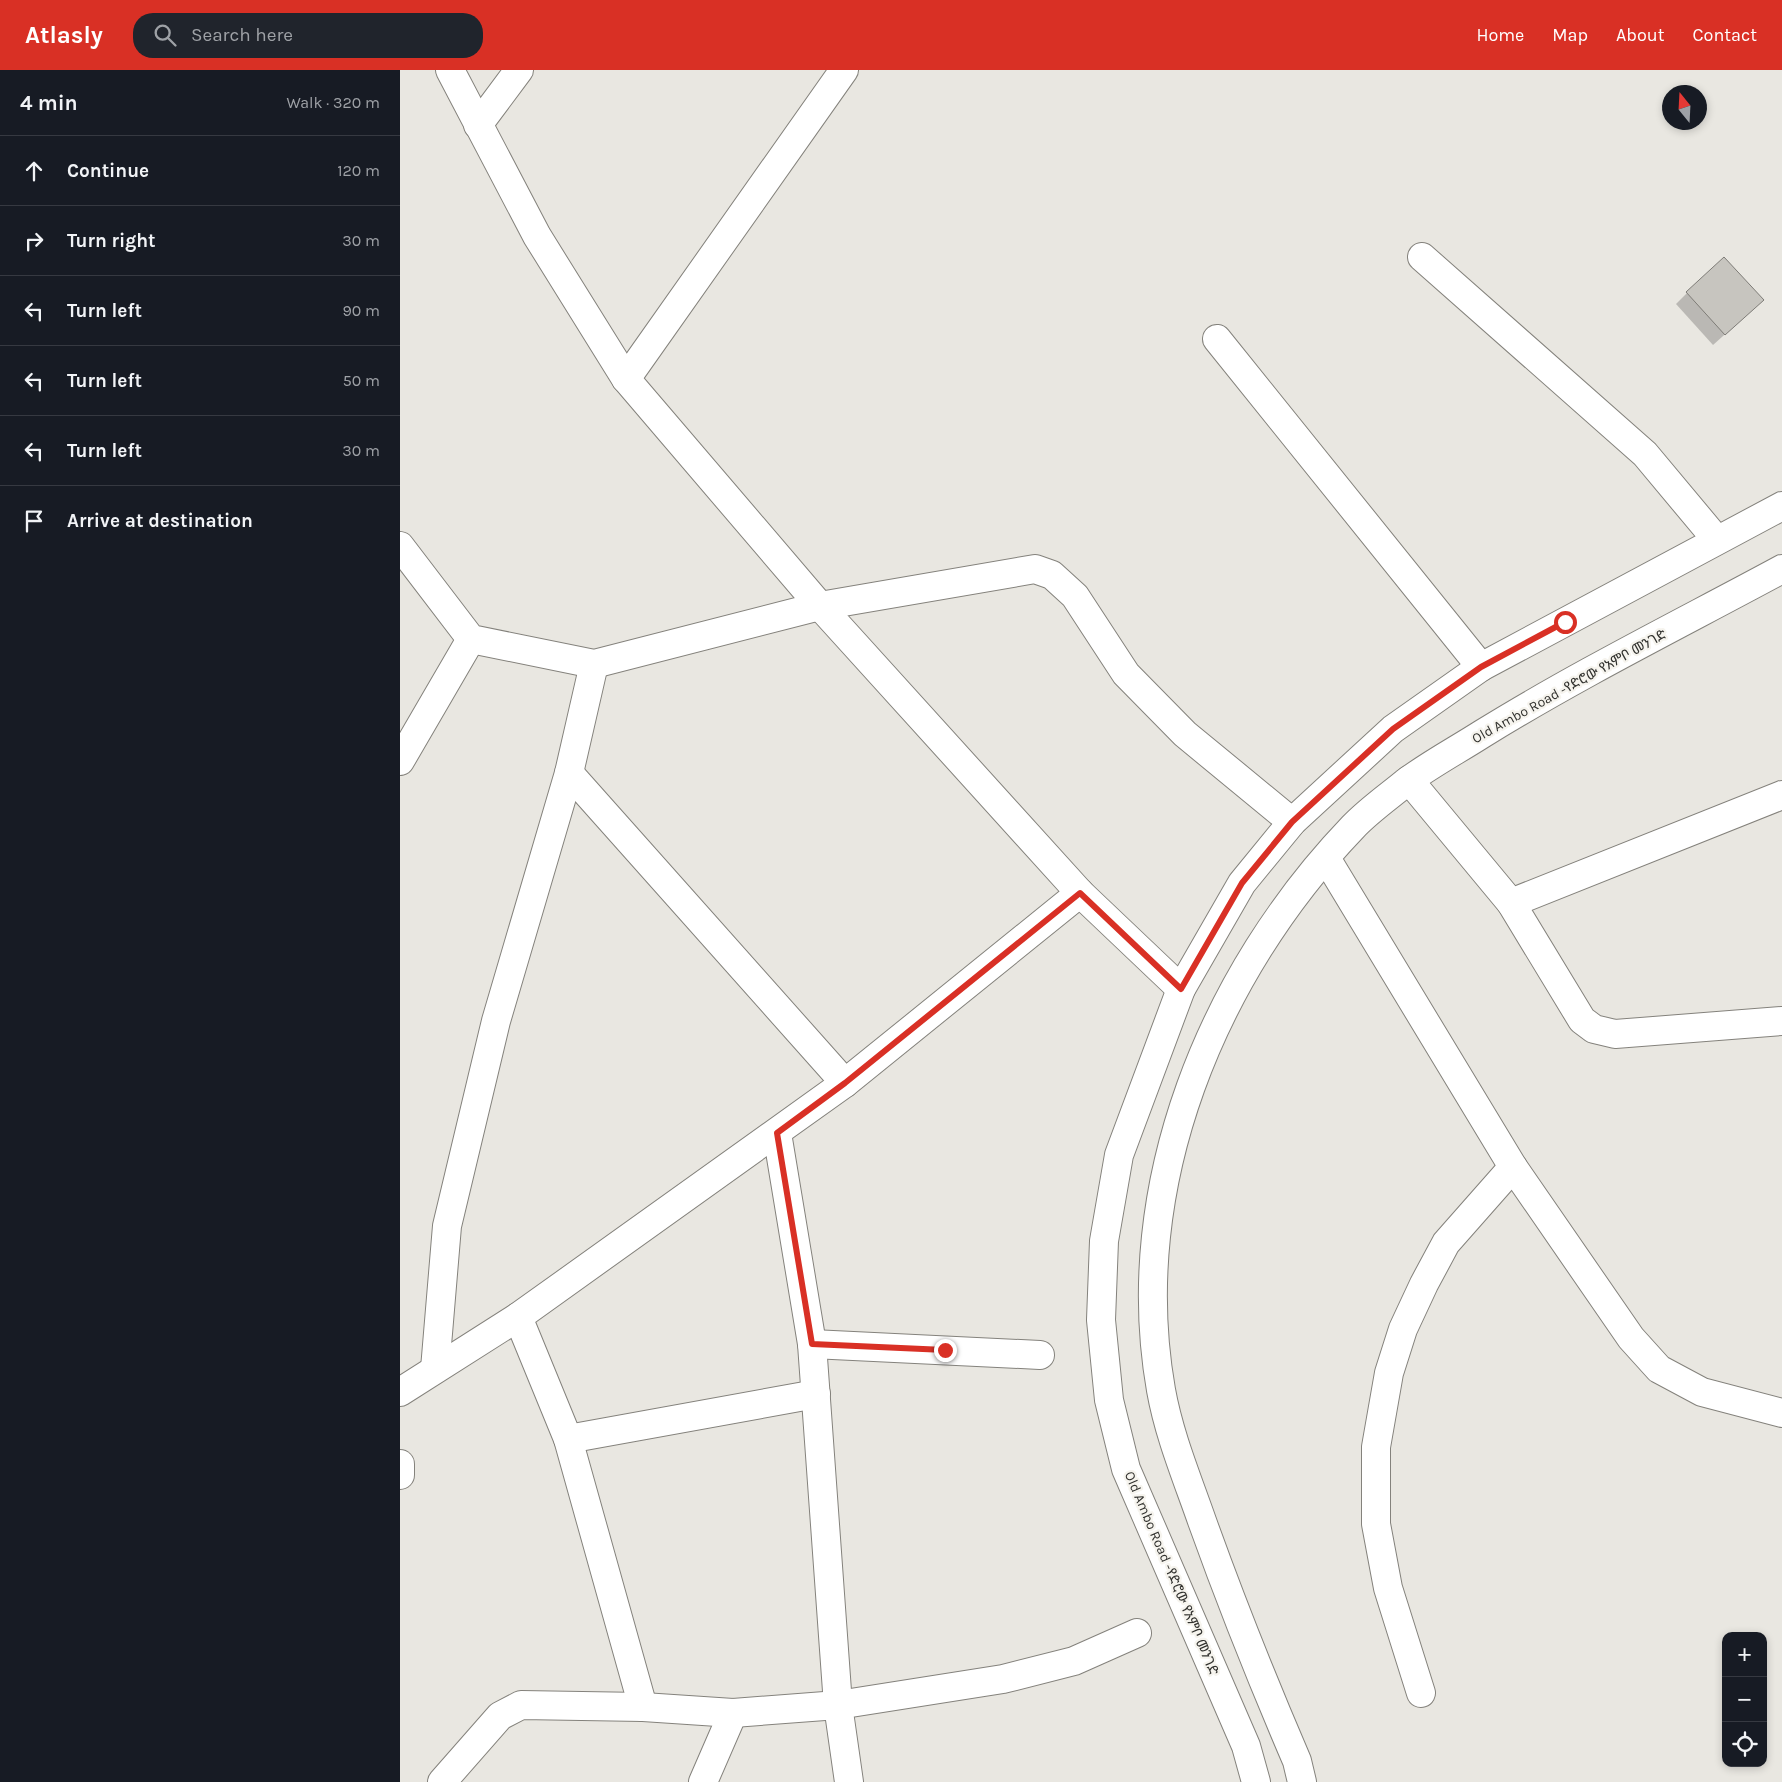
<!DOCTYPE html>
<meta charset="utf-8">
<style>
:root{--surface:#171b24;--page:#20242c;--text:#f1f3f6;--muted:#9ea1a6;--line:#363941;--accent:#d93025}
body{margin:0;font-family:Karla,"Noto Sans Ethiopic",sans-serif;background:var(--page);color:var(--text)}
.controls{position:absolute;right:15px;bottom:15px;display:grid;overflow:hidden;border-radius:10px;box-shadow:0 2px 8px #0003}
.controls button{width:45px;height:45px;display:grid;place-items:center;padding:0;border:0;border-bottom:1px solid var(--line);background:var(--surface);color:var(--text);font:25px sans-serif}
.compass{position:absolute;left:1262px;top:15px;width:45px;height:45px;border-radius:50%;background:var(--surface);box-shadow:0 2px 8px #0003;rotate:342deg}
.stop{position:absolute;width:15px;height:15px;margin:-11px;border:4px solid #d93025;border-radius:50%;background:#fff}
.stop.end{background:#d93025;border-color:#fff;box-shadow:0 1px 5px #0008}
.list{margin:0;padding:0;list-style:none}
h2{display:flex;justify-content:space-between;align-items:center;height:65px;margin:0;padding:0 20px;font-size:21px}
h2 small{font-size:16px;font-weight:400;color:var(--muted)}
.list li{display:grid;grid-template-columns:32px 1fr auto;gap:15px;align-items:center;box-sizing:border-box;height:70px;padding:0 20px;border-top:1px solid var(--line)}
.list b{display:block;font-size:19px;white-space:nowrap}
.list em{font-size:16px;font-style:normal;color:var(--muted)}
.icon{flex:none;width:28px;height:28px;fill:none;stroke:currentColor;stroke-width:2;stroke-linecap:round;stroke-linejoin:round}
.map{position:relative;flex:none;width:1382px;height:1712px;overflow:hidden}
header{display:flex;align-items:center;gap:30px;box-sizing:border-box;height:70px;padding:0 25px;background:var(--accent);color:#fff}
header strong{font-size:24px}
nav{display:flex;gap:28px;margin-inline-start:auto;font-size:18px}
.search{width:350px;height:45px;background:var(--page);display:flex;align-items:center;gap:12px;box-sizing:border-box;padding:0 18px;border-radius:20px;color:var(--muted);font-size:19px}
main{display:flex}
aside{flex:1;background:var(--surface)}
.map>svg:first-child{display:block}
.shadow{fill:#0003}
.building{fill:#c7c5bf;stroke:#7e7c77}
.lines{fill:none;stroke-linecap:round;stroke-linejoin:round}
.street-casing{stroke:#84827c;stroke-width:30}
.primary-casing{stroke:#84827c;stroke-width:30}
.street{stroke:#fff;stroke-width:28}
.primary{stroke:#fff;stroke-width:28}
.route{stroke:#d93025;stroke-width:6}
.labels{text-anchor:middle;stroke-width:4.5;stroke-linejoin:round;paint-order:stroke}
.street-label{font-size:14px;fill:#31312e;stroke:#f6f4ee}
</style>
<header>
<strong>Atlasly</strong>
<div class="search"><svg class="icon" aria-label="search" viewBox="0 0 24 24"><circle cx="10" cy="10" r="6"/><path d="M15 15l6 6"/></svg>Search here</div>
<nav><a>Home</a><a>Map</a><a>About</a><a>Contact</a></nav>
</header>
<main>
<aside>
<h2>4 min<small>Walk · 320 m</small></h2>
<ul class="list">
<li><svg class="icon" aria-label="ahead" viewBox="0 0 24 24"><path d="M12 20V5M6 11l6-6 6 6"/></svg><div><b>Continue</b></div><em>120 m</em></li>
<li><svg class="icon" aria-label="right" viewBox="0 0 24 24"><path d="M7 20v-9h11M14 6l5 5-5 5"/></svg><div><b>Turn right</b></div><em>30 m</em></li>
<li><svg class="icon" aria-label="left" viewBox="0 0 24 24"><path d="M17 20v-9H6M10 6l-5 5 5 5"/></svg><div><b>Turn left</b></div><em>90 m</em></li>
<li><svg class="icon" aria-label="left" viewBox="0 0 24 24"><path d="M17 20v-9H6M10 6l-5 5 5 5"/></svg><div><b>Turn left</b></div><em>50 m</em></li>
<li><svg class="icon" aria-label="left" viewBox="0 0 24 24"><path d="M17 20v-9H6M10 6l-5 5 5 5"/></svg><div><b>Turn left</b></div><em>30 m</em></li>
<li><svg class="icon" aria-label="arrive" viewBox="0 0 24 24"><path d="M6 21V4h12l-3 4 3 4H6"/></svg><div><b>Arrive at destination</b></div></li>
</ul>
</aside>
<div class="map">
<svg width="1382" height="1712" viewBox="0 0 1382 1712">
<rect width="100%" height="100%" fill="#e9e7e1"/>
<path class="shadow" d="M1287,223l64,18 -38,34 -37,-41z"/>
<path class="building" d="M1324,187l40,43 -39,35 -39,-43z"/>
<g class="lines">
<defs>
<g id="street">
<path d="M50,0l87,166 89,143 194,227 260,287 101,96"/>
<path d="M78,55l41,-55"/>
<path d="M1022,187l223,197 71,85"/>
<path d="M817,269l264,328"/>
<path d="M226,309l218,-309"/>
<path d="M0,476l71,93 123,25 226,-58 215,-37 17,6 23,21 51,78 59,60 107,88"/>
<path d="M0,691l71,-122"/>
<path d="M169,703l276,310"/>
<path d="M1009,710l102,123 71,117 12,9 21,5 167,-13"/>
<path d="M926,788l187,309 118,171 28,31 43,23 80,21"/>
<path d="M1111,833l271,-108"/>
<path d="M377,1063l35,211 26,361 11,77"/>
<path d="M118,1247l50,122 75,268"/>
<path d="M412,1274l228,11"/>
<path d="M35,1299l12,-143 49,-205 73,-248 25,-109"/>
<path d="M0,1322l118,-75 327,-234 235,-190"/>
<path d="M168,1369l248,-45"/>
<path d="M0,1394v11"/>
<path d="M1021,1623l-33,-105 -12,-64v-77l13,-74 14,-44 21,-45 22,-41 67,-76"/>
<path d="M42,1712l58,-66 21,-11 122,2 90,6 105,-8 165,-26 71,-18 63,-28"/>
<path d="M303,1712l30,-69"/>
</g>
<g id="primary">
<path d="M856,1712l-10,-36 -120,-277 -17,-69 -8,-80 3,-79 15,-86 62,-166 61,-106 50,-61 101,-93 88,-62 301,-161"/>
<path d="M902,1712l-5,-21c-34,-79 -66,-159 -95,-240 -15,-43 -33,-86 -41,-131 -36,-204 51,-416 192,-563 15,-16 35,-30 52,-44 24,-18 52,-33 77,-49 97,-60 200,-111 300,-165"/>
</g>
</defs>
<use href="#street" class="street-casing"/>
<use href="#primary" class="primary-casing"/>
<use href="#street" class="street"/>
<use href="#primary" class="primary"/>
</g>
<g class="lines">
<path class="route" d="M545,1280l-133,-6 -35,-211 68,-50 235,-190 101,96 61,-106 50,-61 101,-93 88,-62 84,-45"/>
</g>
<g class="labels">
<g class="street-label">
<text transform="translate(1169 616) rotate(-29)" y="5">Old Ambo Road -የድሮው የአምቦ መንገድ</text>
<text transform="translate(772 1503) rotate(67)" y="5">Old Ambo Road -የድሮው የአምቦ መንገድ</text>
</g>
</g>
</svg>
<div class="controls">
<button>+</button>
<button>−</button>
<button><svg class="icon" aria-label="locate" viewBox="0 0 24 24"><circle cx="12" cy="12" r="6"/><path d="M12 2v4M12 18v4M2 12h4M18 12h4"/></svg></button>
</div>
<svg class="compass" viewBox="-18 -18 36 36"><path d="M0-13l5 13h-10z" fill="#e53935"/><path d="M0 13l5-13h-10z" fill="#9ea1a6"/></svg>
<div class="stop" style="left:1165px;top:552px"></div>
<div class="stop end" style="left:545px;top:1280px"></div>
</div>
</main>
